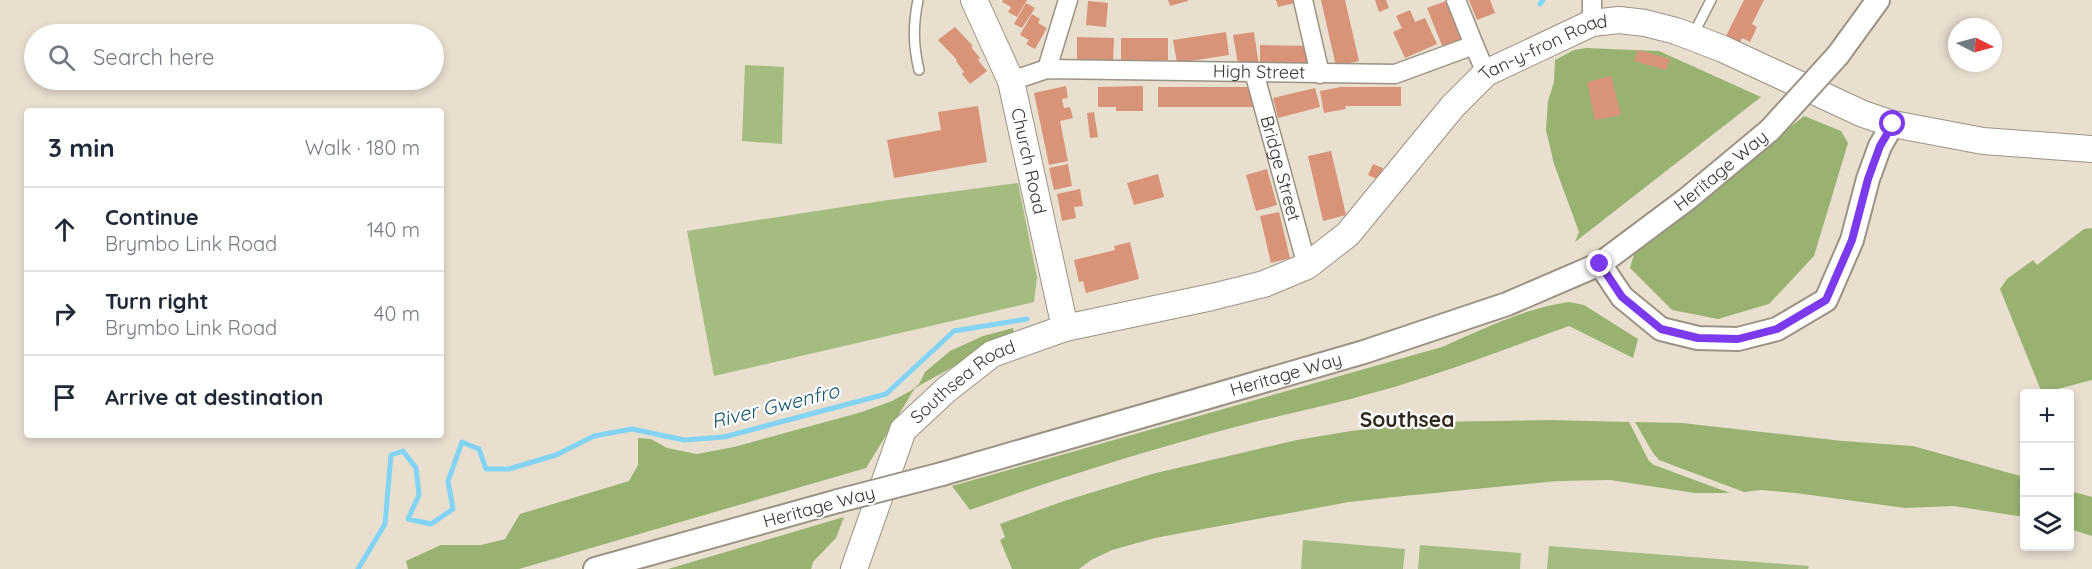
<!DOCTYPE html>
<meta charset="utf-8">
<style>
:root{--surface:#fff;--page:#f6f6f7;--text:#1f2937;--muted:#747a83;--line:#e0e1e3}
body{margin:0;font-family:Quicksand,sans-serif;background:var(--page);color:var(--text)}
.controls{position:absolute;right:18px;bottom:18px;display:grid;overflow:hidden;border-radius:6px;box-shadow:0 3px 9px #0003}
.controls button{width:54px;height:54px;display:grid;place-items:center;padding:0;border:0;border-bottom:2px solid var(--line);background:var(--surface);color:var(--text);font:30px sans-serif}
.compass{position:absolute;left:1948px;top:18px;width:54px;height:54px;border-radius:50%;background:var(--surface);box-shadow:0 3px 9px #0003;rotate:96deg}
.stop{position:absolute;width:18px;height:18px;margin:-14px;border:4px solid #7c3aed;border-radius:50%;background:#fff}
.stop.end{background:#7c3aed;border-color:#fff;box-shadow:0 2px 6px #0008}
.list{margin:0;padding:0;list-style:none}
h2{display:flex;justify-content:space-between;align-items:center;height:78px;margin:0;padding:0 24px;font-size:26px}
h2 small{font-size:20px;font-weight:400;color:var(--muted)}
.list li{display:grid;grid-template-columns:39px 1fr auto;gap:18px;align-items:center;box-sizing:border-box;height:84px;padding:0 24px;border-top:2px solid var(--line)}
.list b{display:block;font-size:22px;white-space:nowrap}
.list p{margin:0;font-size:20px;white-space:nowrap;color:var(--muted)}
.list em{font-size:20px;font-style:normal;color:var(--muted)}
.icon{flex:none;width:33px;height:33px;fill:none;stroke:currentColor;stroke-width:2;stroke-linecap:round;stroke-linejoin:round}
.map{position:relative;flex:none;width:2092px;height:569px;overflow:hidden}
.search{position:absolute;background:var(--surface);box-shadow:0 3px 9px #0003;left:24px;top:24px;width:420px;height:66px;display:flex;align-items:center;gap:15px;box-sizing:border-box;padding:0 21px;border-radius:33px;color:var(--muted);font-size:22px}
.panel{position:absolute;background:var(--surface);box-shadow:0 3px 9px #0003;left:24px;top:108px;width:420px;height:330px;border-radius:6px}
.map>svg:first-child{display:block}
.green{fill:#a4bc80}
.forest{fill:#99b271}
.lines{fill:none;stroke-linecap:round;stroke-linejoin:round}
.stream{stroke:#83d3f5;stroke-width:5}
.building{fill:#d99379}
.service-casing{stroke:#9b9383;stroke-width:12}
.minor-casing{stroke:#9b9383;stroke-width:21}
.tertiary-casing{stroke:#9b9383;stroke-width:26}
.secondary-casing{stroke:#9b9383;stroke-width:28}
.service{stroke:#fff;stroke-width:9}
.minor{stroke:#fff;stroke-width:18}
.tertiary{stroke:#fff;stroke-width:22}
.secondary{stroke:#fff;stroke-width:26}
.tertiary-bridge-casing{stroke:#9b9383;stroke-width:26;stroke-linecap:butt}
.tertiary-bridge{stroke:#fff;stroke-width:22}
.route{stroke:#7c3aed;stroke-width:8}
.labels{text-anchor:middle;stroke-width:4.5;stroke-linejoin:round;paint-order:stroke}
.street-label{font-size:18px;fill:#39352f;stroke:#fff}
.water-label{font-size:20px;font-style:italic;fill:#12546b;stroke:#fff}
.quarter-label{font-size:21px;font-weight:bold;fill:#30291d;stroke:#fff}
</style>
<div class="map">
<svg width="2092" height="569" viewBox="0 0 2092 569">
<rect width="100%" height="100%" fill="#e8dfcf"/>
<g class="green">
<path d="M745,65l39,2 -2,77 -40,-3z"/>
<path d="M1018,183l19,94 -3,25 -320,74 -27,-145 194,-30z"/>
<path d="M1303,540l102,9 -2,20h-102z"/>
<path d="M1420,545l101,8 -1,16h-102z"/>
<path d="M1549,546l260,20 -1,3h-261z"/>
</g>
<g class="forest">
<path d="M1586,48l73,3 102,46 -186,145 4,-10 -25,-68 -8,-34 2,-29 6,-19 1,-22 19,-10z"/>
<path d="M1804,116l37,15 7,12 -34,113 -45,48 -51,15 -46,-9 -42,-42 5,-17z"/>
<path d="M2092,228v152l-50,13 -42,-104 7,-10 26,-19 4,5 47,-36z"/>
<path d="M1569,302l15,3 54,34 -5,19 -64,-32c-64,23 -127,48 -193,66 -45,13 -92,22 -137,34 -91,24 -181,52 -269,84l-18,-24 490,-139c41,-18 83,-39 127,-45z"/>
<path d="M1013,328l1,5 -99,55 -49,80 -347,101h-111l-2,-8 35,-16h40l24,-6 15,-25 109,-33 9,-16v-27l13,1 16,9 30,6 37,-7 128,-35 30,-11 20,-11 7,-6 6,-12 25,-21 33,-15z"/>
<path d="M1551,420l78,2 20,39 5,4 76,28h-35l-85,-13 -52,1 -154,15 -55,6 -194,36 -43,12 -21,10 -12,9h-67l-12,-29 5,-3 -5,-13 64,-23 88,-27 145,-34 54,-9 81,-9z"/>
<path d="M1635,422l47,1 161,18 70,5 111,31v40l-70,-11 -49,2 -109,-15 -35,-3 -17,2 -85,-32 -6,-7z"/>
<path d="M2070,491l22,6v39l-22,-7z"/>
<path d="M844,517l-8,21 -23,24 -2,7h-143z"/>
</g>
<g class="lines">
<g class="stream">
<path d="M1540,4l3,-4"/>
<path d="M358,569l27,-45 6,-69 12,-4 13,17 3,27 -11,24 23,5 22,-15 -5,-28 14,-39 17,7 7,20h23l47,-14 38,-19 38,-7 52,11 40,-3 162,-43 68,-63 73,-12"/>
</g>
</g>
<g class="building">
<path d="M1003,0h24l-10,17 -9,-5 3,-5 -9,-5z"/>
<path d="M1168,0h20v1l-18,5z"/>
<path d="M1276,0h23v2l-21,5z"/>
<path d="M1321,0h24l14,61 -23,5z"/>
<path d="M1375,0h11l3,8 -10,4z"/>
<path d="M1449,0l18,38 -24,10 -16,-40z"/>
<path d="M1469,0h21l5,13 -18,7z"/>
<path d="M1744,0h20l-12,24 5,3 -7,15 -8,-4 -3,7 -14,-7z"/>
<path d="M1088,1l20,2 -2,24 -20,-2z"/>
<path d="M1026,3l9,5 -13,20 -8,-4z"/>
<path d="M1410,10l5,12 10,-4 12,26 -32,14 -12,-26 9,-4 -6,-12z"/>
<path d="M1032,14l8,5 -2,4 9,5 -12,21 -9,-5 3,-4 -9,-5z"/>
<path d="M955,27l18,19 -2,1 9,11 -2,2 9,11 -17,13 -8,-10 2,-2 -8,-11 1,-1 -19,-20z"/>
<path d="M1226,32l3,23 -52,8 -4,-23z"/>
<path d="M1254,32l5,34 -20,4 -6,-35z"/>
<path d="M1077,37l37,1 -1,26 -36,-2z"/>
<rect x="1121" y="38" width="47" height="22"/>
<path d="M1260,45l53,1 -1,21 -52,-1z"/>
<path d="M1638,50l32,9 -4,11 -32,-9z"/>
<path d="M1611,76l10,39 -26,5 -8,-38z"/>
<path d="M1066,86l2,12 -6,1 2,9 6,-1 3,11 -13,3 8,40 -19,4 -15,-72z"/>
<path d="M1143,86v25h-27v-4h-18v-20z"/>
<rect x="1158" y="87" width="96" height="20"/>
<path d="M1341,87h60v19h-56l1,3 -22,4 -4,-22z"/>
<path d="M1315,88l5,19 -42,11 -5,-20z"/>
<path d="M978,106l9,56 -93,16 -7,-38 54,-10 -3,-18z"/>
<path d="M1094,112l4,25 -8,1 -3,-25z"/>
<path d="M1331,151l15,64 -23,6 -15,-65z"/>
<path d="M1068,164l4,22 -18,4 -5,-22z"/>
<path d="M1373,164l10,4 -4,12 -11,-5z"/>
<path d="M1267,169l10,36 -21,6 -10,-36z"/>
<path d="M1158,174l6,23 -30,8 -7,-22z"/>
<path d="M1080,189l3,17 -9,1 2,11 -14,3 -5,-27z"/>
<path d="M1279,212l11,46 -19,5 -11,-47z"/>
<path d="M1130,242l9,37 -53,14 -3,-12 -4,1 -5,-22 41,-10 -1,-4z"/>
</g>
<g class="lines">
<defs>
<g id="service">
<path d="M918,0c-5,25 -5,45 1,70"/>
<path d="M1693,35l18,-35"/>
</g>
<g id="minor">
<path d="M1303,0l17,74"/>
<path d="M1456,0l18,45"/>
<path d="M1592,0v23"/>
<path d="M1047,69l21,-69"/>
<path id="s1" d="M1254,72l53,194"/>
<path id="s2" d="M1011,81l36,-12 348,5 79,-29 12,28"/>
</g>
<g id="tertiary">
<path d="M1838,55l40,-55"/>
<path d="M1600,264l22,33 39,32 37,9 40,1 39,-10 49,-29 26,-60 16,-61 12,-33 13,-22"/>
<path id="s3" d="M942,474l422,-122 143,-48 93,-40 87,-65 83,-69"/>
<path d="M595,569l243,-68"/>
</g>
<g id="secondary">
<path id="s4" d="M974,0l37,81 54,247"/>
<path id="s5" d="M854,569l49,-139 43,-40 46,-36 73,-26 147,-31 52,-13 43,-18 41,-32 105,-128 33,-33 106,-50 27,-3 26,3 31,8 47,18 140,65 30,10 90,17 109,8"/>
</g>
</defs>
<use href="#service" class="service-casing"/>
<use href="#minor" class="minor-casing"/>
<use href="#tertiary" class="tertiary-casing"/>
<use href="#secondary" class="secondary-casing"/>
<use href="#service" class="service"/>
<use href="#minor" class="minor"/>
<use href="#tertiary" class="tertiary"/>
<use href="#secondary" class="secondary"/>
<defs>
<g id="tertiary-bridge">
<path d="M1770,130l68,-75"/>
<path d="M838,501l104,-27"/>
</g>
</defs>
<use href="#tertiary-bridge" class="tertiary-bridge-casing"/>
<use href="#tertiary-bridge" class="tertiary-bridge"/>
</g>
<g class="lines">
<path class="route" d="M1600,264l22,33 39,32 37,9 40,1 39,-10 49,-29 26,-60 16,-61 12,-33 13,-22"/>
</g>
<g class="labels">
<g class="street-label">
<text dy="6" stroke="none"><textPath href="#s5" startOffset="920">Tan-y-fron Road</textPath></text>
<text dy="6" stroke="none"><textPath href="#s2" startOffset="250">High Street</textPath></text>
<text dy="6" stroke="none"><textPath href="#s4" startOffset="171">Church Road</textPath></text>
<text dy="6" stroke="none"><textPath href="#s1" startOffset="100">Bridge Street</textPath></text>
<text dy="6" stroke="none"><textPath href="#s3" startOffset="844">Heritage Way</textPath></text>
<text dy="6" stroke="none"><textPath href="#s3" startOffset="358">Heritage Way</textPath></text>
<text dy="6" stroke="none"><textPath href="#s5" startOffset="225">Southsea Road</textPath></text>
<text transform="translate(819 507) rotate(-15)" y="6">Heritage Way</text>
</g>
<g class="water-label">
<text transform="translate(775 406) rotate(-14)" y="7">River Gwenfro</text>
</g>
<g class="quarter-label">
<text x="1407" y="427">Southsea</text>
</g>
</g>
</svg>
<div class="controls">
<button>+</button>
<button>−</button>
<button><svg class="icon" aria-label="layers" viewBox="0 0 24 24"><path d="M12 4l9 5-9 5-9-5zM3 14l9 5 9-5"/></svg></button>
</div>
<svg class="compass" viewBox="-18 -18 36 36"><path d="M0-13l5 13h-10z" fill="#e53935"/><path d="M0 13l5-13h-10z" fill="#747a83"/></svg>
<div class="stop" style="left:1893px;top:124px"></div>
<div class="stop end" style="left:1600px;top:264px"></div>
<div class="search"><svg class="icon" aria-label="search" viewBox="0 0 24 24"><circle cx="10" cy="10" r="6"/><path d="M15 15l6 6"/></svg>Search here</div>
<section class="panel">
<h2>3 min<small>Walk · 180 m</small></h2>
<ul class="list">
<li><svg class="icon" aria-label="ahead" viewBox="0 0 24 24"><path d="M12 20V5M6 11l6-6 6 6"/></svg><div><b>Continue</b><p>Brymbo Link Road</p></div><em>140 m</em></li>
<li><svg class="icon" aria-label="right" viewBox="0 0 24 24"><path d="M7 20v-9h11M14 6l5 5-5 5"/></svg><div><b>Turn right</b><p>Brymbo Link Road</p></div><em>40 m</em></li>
<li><svg class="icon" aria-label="arrive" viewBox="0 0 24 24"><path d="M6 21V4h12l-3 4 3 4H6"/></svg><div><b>Arrive at destination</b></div></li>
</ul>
</section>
</div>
